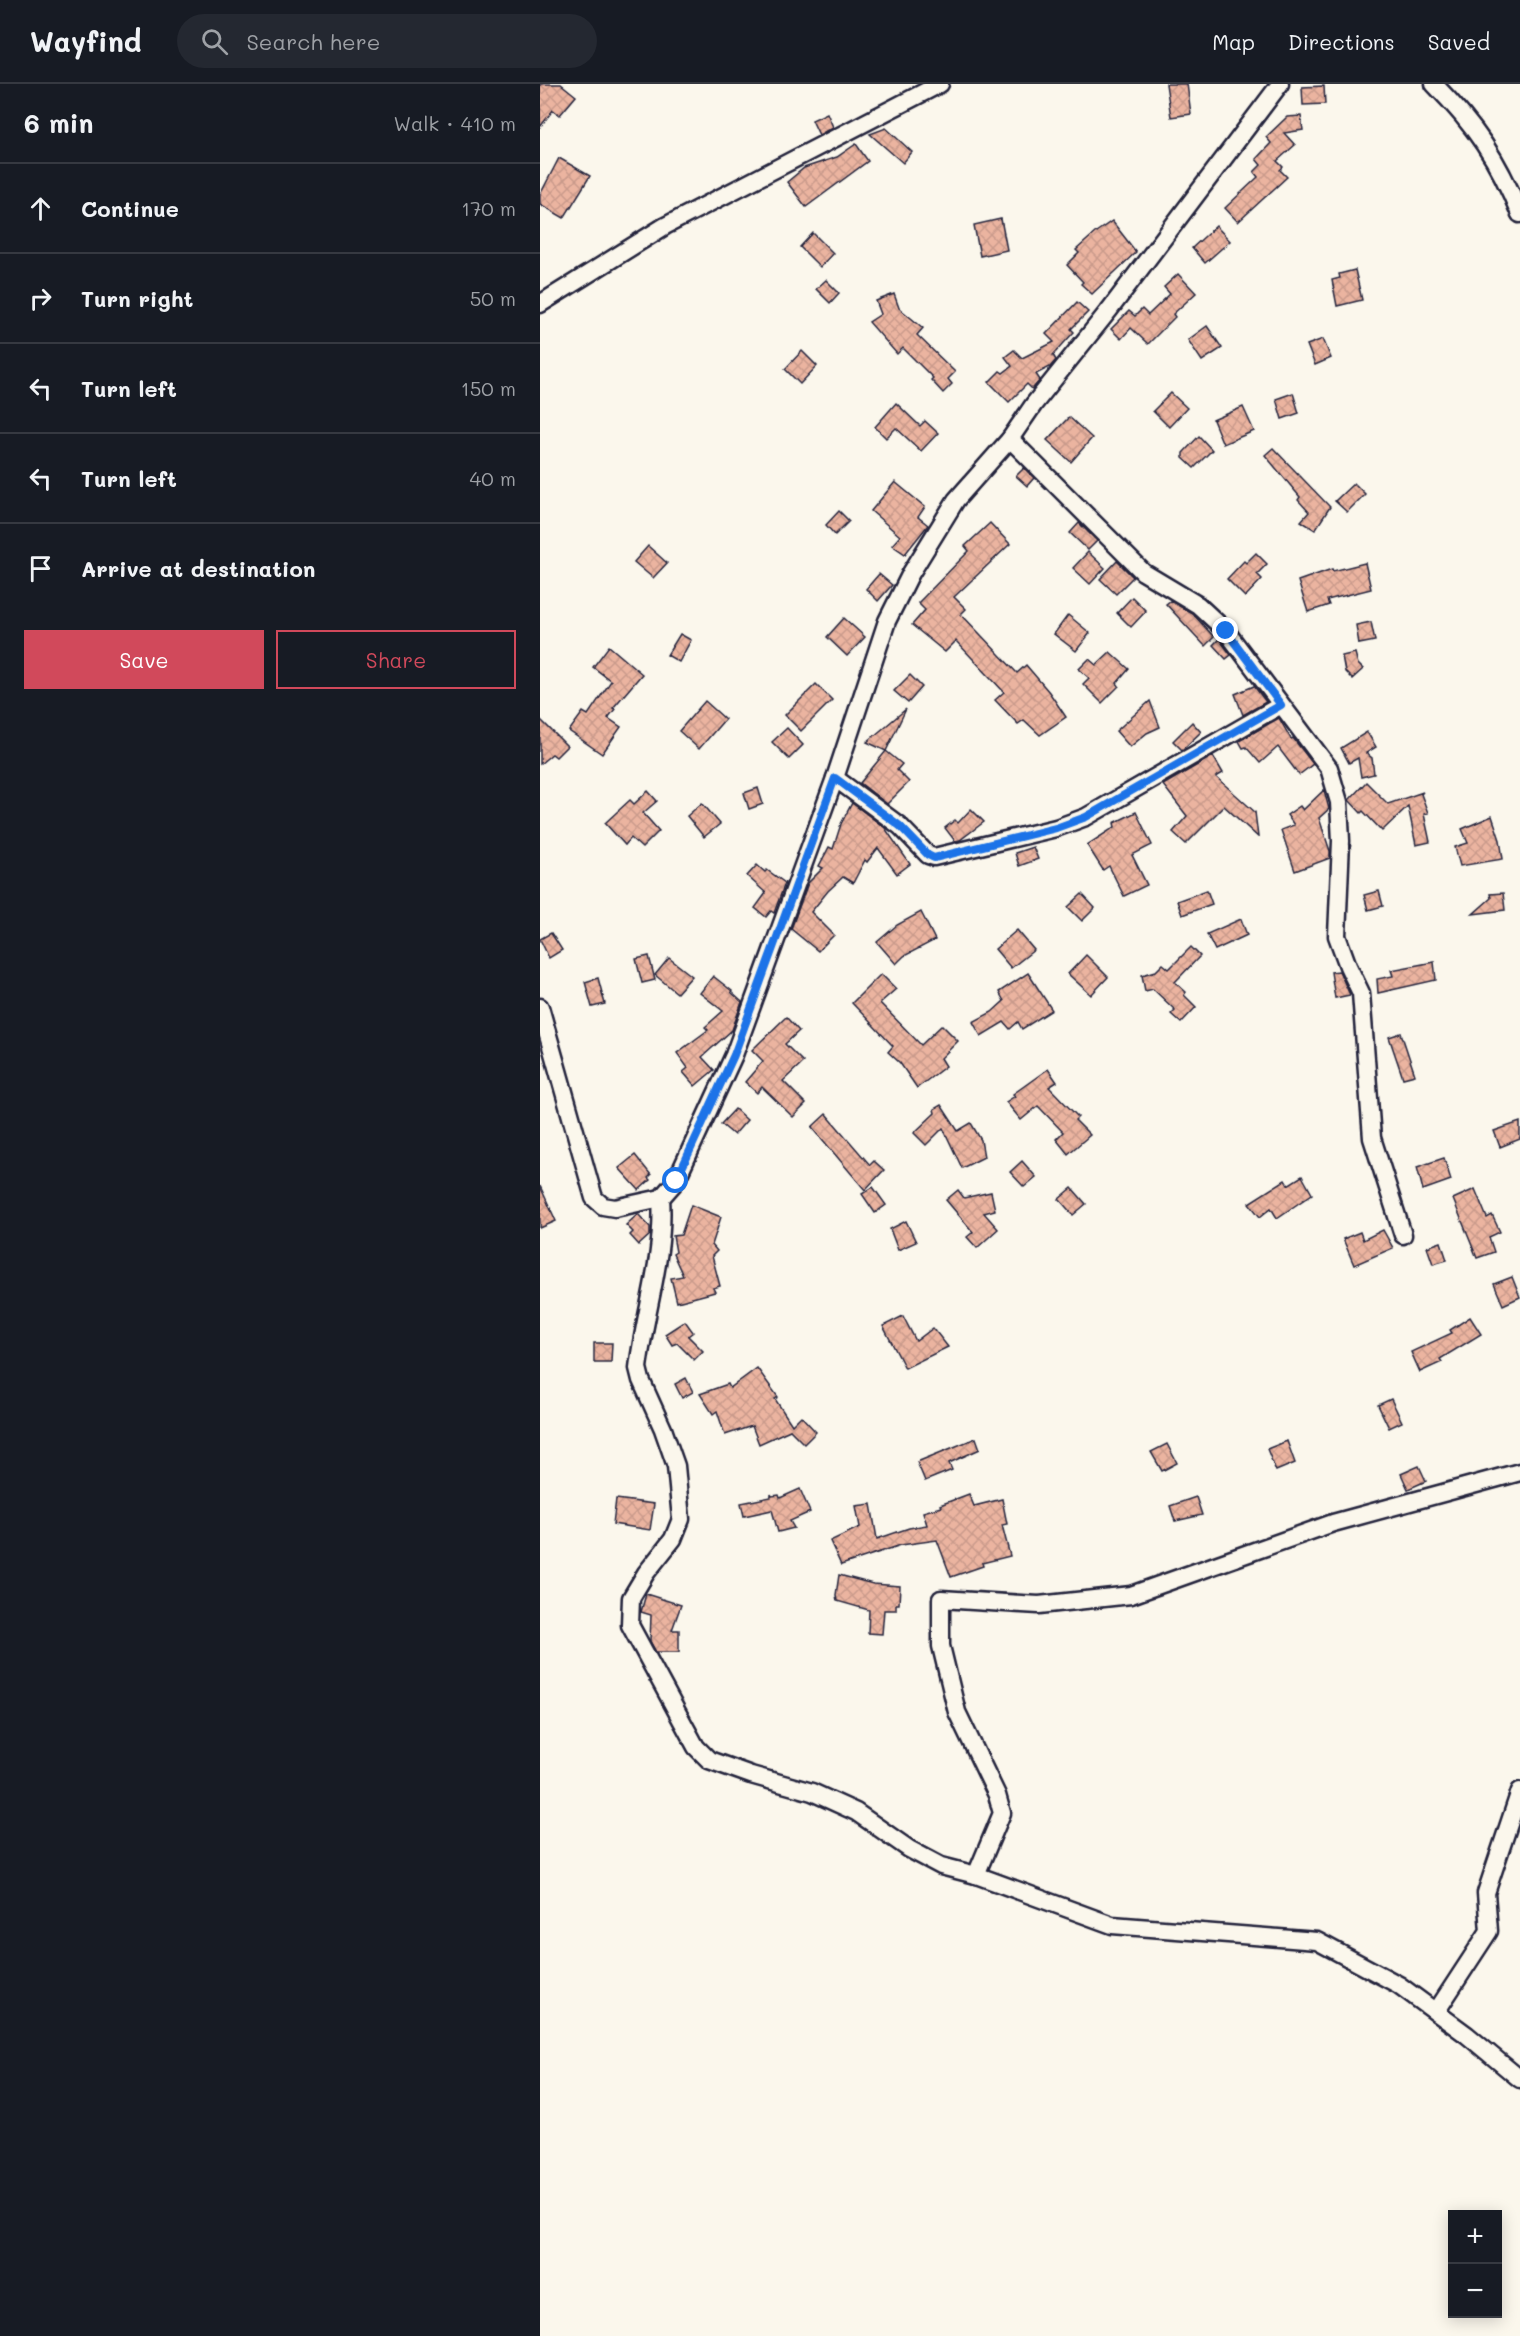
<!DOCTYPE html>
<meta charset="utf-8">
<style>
:root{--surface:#171b24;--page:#242831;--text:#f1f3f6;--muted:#9ea1a6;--line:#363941;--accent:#d1495b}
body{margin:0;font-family:Mali,sans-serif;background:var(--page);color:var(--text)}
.controls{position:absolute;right:18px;bottom:18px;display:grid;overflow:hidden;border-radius:0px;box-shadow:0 3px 15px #0003}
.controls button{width:54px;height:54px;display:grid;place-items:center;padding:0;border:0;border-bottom:2px solid var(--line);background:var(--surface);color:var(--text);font:30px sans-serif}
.stop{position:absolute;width:18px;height:18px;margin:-14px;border:4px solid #1a73e8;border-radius:50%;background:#fff}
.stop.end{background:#1a73e8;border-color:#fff;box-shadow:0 2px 6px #0008}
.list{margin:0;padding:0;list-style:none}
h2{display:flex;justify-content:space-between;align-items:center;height:78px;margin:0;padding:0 24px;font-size:26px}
h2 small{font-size:20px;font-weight:400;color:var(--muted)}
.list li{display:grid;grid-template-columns:39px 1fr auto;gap:18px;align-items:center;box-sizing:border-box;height:90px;padding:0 24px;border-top:2px solid var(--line)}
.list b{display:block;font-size:22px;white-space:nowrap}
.list em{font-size:20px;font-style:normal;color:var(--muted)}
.actions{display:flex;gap:12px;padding:18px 24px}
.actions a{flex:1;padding:14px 0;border:2px solid var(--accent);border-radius:0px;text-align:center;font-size:21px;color:var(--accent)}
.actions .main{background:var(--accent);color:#fff}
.icon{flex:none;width:33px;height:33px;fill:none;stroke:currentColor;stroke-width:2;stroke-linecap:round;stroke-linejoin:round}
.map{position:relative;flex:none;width:980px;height:2252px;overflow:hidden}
header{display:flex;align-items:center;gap:36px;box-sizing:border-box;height:84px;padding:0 30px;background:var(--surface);border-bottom:2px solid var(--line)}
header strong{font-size:28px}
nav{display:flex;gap:33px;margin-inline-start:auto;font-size:21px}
.search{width:420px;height:54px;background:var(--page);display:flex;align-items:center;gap:15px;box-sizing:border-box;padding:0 21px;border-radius:33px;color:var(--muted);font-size:22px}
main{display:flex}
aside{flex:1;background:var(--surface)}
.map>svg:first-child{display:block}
.building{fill:url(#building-cross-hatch);stroke:#22223b;stroke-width:1.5}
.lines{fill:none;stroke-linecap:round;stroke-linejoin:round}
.street-casing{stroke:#22223b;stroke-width:21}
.street{stroke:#fbf7ec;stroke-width:16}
.route{stroke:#1a73e8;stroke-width:8}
</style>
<header>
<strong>Wayfind</strong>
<div class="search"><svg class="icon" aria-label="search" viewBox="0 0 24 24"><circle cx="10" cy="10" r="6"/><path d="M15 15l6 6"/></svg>Search here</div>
<nav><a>Map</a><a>Directions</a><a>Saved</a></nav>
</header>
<main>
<aside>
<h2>6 min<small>Walk · 410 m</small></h2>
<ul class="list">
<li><svg class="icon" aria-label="ahead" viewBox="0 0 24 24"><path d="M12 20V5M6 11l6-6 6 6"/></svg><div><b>Continue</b></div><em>170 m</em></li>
<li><svg class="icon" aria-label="right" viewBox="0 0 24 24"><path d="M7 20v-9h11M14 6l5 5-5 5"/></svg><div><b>Turn right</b></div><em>50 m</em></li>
<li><svg class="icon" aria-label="left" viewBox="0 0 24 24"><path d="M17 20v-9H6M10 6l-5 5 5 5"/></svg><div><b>Turn left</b></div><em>150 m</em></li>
<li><svg class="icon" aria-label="left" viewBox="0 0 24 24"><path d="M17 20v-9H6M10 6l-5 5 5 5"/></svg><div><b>Turn left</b></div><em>40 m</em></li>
<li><svg class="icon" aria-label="arrive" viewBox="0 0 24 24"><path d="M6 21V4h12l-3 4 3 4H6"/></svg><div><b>Arrive at destination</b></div></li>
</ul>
<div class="actions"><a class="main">Save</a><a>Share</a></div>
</aside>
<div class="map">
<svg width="980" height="2252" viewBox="0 0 980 2252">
<defs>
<pattern id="building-cross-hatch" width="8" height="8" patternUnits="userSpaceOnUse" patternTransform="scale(1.5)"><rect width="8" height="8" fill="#ebb4a0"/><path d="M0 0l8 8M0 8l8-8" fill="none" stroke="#c99a8b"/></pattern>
</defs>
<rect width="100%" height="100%" fill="#fbf7ec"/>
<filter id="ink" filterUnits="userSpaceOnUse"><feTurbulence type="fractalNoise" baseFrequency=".0167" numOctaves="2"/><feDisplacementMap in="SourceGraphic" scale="12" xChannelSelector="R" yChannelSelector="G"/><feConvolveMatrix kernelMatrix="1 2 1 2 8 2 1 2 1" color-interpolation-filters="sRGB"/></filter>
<g filter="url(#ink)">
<g class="building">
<path d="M0,0h21l15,12 -16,19 -7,-5 -13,17z"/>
<path d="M626,0h21l4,30 -20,3z"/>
<path d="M784,2l1,18 -22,1 -1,-18z"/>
<path d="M287,29l6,14 -14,8 -7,-15z"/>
<path d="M761,32l2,14 -19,3 11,12 -18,16 6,6 -3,3 7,7 -49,45 -13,-14 33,-31 -4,-5 7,-7 -5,-6 15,-16 -5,-6 21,-20z"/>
<path d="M346,44l26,24 -9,11 -33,-29z"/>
<path d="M316,60l12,17 -62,46 -19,-25 17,-14 33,-11z"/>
<path d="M19,74l31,18 -26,42 -24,-14v-9z"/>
<path d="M461,135l6,31 -27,6 -6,-31z"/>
<path d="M572,137l24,31 -44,42 -11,-10 2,-2 -16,-17 12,-12 -3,-3 20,-18z"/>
<path d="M676,142l14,15 -25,22 -13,-15z"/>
<path d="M273,149l20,20 -13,14 -20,-20z"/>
<path d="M815,186l7,30 -25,6 -5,-26 8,-2 -1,-4z"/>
<path d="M638,190l18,19 -23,21 2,3 -27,27 -17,-16 -10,11 -10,-10 18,-18 6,5 7,-7 6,6 22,-21 -6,-7z"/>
<path d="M286,196l13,13 -9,10 -14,-14z"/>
<path d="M354,210l5,14 24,20 -6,7 38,37 -7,7 4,5 -9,9 -12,-13 2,-2 -30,-30 -6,6 -28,-32 12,-8 -5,-13z"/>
<path d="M537,218l11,10 -17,17 3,3 -21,23 3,5 -6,7 -14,7 4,6 -6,7 -2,2 -5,-5 -18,18 -20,-20 11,-11 3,2 9,-7 -7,-9 9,-7 8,8 32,-16 -8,-8z"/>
<path d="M667,242l15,22 -20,13 -14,-21z"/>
<path d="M783,255l8,19 -16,7 -8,-20z"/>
<path d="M262,267l15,15 -17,18 -15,-15z"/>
<path d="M631,309l16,15 -18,19 -16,-16z"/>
<path d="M753,309l6,20 -17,6 -6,-20z"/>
<path d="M356,319l24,23 5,-5 13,12 -17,18 -25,-23 -10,10 -11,-11z"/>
<path d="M703,323l11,24 -31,13 -10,-24z"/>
<path d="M529,333l23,21 -21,24 -24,-22z"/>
<path d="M659,352l13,14 -18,18 -11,-10v-5z"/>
<path d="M733,364l57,59 -15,23 -14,-9 8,-9 -11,-12 2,-3 -35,-42z"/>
<path d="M484,384l10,10 -7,8 -11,-10z"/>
<path d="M355,398l30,25 -7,10 10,8 -23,29 -13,-9 8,-9 -29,-25z"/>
<path d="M814,399l11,11 -18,18 -12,-11z"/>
<path d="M299,427l10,10 -14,14 -9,-10z"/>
<path d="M450,439l20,21 -56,53 12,12 -5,5 56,59 9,-8 23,27 17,25 -26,18 -16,-15 -6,4 -23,-24 9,-8 -48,-51 -11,11 -33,-27 13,-15 -7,-7 51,-52 -4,-5z"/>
<path d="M539,439l18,18 -9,9 -18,-17z"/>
<path d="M108,462l19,17 -14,15 -19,-16z"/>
<path d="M548,468l17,16 -15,16 -17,-16z"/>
<path d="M716,469l11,11 -10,10 5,5 -17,18 -18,-18 17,-18 2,2z"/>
<path d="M577,477l16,16 -17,17 -16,-15z"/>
<path d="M825,479l6,26 -44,11 2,5 -21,7 -10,-31 34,-12 1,2z"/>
<path d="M339,490l13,11 -14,16 -12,-12z"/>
<path d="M592,513l14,14 -15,16 -14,-14z"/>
<path d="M630,517l22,12 22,24 -9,9 -39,-42z"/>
<path d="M528,531l22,18 -14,18 -22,-17z"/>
<path d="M304,534l21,19 -18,19 -20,-19z"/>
<path d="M831,538l4,19 -16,3 -3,-19z"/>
<path d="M140,550l11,6 -12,22 -12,-7z"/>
<path d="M679,555l12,16 -5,4 -13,-14z"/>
<path d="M69,562l33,28 -29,34 2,1 -7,9 13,9 -19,27 -33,-23 14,-19 5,3 23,-34 -18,-14z"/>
<path d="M570,568l19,17 -12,14 2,3 -17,17 -19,-19 6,-6 -10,-9 10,-10 7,6z"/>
<path d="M815,569l3,11 5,5 -11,10 -7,-7 -3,-16z"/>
<path d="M370,591l12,12 -14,16 -14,-12z"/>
<path d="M276,600l16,16 -31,31 -16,-16z"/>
<path d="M714,602l12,16 -23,13 -8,-21z"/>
<path d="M165,617l20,18 -26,30 -20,-18z"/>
<path d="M610,617l10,26 -13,6 -17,14 -14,-16z"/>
<path d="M366,625l-20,42 -19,-9z"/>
<path d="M739,634l12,21 2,-1 20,26 -14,11 -21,-28 -18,16 -14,-16 -3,1 -4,-7z"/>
<path d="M0,635l27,27 -11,11 -4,-3 -12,10z"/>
<path d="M652,638l9,10 -19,18 -9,-9z"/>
<path d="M247,644l16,17 -14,14 -17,-17z"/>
<path d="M827,648l9,15 -10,6 6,5 2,16 -13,3 -3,-19 -9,5 -8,-15z"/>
<path d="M346,667l16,13 -5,6 12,12 -22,22 -27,-21z"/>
<path d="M673,672l10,17 -7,4 39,35 3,25 -34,-31 -38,38 -13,-12 14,-16 -24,-31z"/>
<path d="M826,698l22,22 35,-12 -2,2 7,19 -4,1 6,28 -14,3 -8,-39 -26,25 -19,-20 -2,2 -12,-13z"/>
<path d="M218,704l5,16 -14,5 -5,-16z"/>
<path d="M784,706l5,19 -10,9 11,33v7l-35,13 -14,-41 13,-5 -7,-10 13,-9 3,4z"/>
<path d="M108,707l9,10 -14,12 16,18 -17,17 -11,-10 -6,7 -20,-22 25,-23 4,4z"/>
<path d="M162,719l18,21 -16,13 -17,-21z"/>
<path d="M312,719l33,25 25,36 -13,10 -19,-26 -11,14 -2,-2 -12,23 -10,-6 -15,14 -17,21 23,23 -16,16 -27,-22 17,-46 15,-15 -4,-2 10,-19 4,2 8,-25z"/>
<path d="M431,725l13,13 -24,18 -5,1 -10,-13 10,-8 3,3z"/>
<path d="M596,728l16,33 -20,10 15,30 -23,11 -15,-30 -6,4 -16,-25 28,-18 -1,-4z"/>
<path d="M952,732l8,24 3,19 -43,7 -5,-19 13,-4 -6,-14z"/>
<path d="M493,763l5,12 -19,7 -4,-13z"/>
<path d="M217,781l8,7 2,-2 18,13 -11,30 -3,-2 -5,6 -11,-9 11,-15 -19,-17z"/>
<path d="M667,806l5,14 -30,11 -5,-14z"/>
<path d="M839,807l4,15 -15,4 -4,-15z"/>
<path d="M963,809l2,17 -32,4 18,-16 -1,-4z"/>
<path d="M542,810l13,14 -13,13 -14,-14z"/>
<path d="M381,828l14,28 -31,16 -8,8 -19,-22 20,-17z"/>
<path d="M701,835l6,16 -32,15 -8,-16z"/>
<path d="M477,846l17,20 -23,18 -16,-19z"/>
<path d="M11,849l11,17 -13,8 -9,-19z"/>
<path d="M651,863l9,9 -25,26 11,10 -2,3 12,12 -15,16 -10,-9 4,-4 -22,-21 -8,2 -3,-16 14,-4 7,-7 6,5z"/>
<path d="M546,871l22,22 -17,18 -23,-21z"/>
<path d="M109,872l6,24 -13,3 -6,-24z"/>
<path d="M129,874l23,18 -15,17 -22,-18z"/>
<path d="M894,878l2,18 -58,13 -1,-14 16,-3 -2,-6z"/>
<path d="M799,887l11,24 -15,3 -4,-26z"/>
<path d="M488,889l24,37 -30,19 -4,-7 -8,7 -6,-7 -23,14 -8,-14 19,-10 12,-11 -5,-9z"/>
<path d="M341,890l15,15 -16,14 41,42 21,-20 16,16 -17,17 5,8 -29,22 -17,-25 -12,-11 5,-6 -41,-43z"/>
<path d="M173,892l19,15 -1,1 11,10 -10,28 -30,27 12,13 -19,16 -12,-14 5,-4 -11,-15 31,-23 -3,-3 18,-16 -23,-18z"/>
<path d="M58,894l7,26 -13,3 -7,-25z"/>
<path d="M246,933l13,14 -14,13 18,18 -20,19 23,23 -13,13 -31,-30 -5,6 -12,-11 18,-21 -11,-11z"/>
<path d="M861,949l14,42 -12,3 -14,-41z"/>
<path d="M508,985l9,13 -8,5 29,30 -3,3 15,15 -22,19 -12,-15 7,-7 -25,-26 -17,14 -15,-18 9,-6 -2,-2z"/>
<path d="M401,1021l17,26 13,-8 10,17 3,17 -22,11 -19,-40 -17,17 -12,-12 21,-20 -1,-4z"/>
<path d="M195,1025l12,11 -13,15 -13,-11z"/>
<path d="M286,1030l44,51 4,-4 10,9 -19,20 -53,-63z"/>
<path d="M980,1038v17l-20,8 -6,-16z"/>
<path d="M95,1071l16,20 -3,3 2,2 -11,10 -20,-22z"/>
<path d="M904,1074l7,22 -28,10 -6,-23z"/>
<path d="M482,1077l14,16 -12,10 -14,-15z"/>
<path d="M762,1092l10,18 -35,24 -6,-10 -11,9 -11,-14 36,-23 3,5z"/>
<path d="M0,1102l16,35 -16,7z"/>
<path d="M333,1103l13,18 -11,8 -13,-19z"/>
<path d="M532,1104l14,16 -13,11 -14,-16z"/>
<path d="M935,1105l12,29 5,-3 8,17 -11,5 5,15 -17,6 -24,-59z"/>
<path d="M418,1106l6,8 27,-6 4,18 -11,3 14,16 -21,19 -10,-11 6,-5 -27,-32z"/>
<path d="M151,1121l30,12 -9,28 5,6 -5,5 8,30 -7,2 2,4 -38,10 -6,-24 12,-2 -10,-22 3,-2 -3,-16 8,-1z"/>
<path d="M98,1130l12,13v8l-11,10 -9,-10 3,-3 -7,-7z"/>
<path d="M366,1137l10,21 -18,8 -8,-21z"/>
<path d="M843,1146l10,18 -39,17 -11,-26 17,-7 3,8z"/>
<path d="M901,1158l6,18 -14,4 -6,-17z"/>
<path d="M972,1193l8,20 -17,8 -9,-21z"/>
<path d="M363,1232l13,25 17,-13 15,19 -43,21 -22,-42z"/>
<path d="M930,1233l11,17 -41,25 2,3 -22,10 -9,-20 41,-19 -2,-3z"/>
<path d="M145,1237l8,11 -5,4 15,15 -9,9 -17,-17 -5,2 -7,-11z"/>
<path d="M54,1259h18l-1,19h-17z"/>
<path d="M217,1284l21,29 -3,2 17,26 9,-9 15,16 -12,12 -14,-14 -31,14 -7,-18 -27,9 -8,-24 -4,3 -13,-20 28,-10 2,4z"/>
<path d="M146,1294l7,14 -11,6 -7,-14z"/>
<path d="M851,1315l11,23 -13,6 -11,-23z"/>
<path d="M436,1354l4,11 -31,14 3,7 -27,11 -8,-19z"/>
<path d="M747,1357l8,22 -19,8 -9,-22z"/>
<path d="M627,1360l10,19 -15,8 -11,-19z"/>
<path d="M879,1382l7,15 -18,8 -7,-15z"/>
<path d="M260,1405l10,23 -20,9 4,7 -16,4 -6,-22 -28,6 -3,-13 30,-6v-3l1,2 7,-1 1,3z"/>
<path d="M429,1410l5,12 28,-7 5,25 -5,1 8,31 -28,7 1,3 -32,11 -14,-37 -36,5 -60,20 -11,-24 30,-14 -4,-21 15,-2 6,35 32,-11 18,-3 -4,-13 18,-5 -1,-2z"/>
<path d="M656,1413l6,18 -27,6 -5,-15z"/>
<path d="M76,1415l38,5 -4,26 -37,-6z"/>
<path d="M299,1491l34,9 27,2 -1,18h-3v6h-12l-2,24 -14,-1 1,-23 -32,-9 -1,-6z"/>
<path d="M106,1510l35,11 -9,25h7v22h-23l-6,-11 1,-26 -10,-3z"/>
</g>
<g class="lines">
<defs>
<g id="street">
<path d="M894,0c41,42 64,75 86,130"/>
<path d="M0,220l125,-78 275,-142"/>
<path d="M470,355l133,133 55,33 28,26 103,137 10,34 2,39 -4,95 11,30 13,27 11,145 31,97"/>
<path d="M295,694l65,48 28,29 6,2 122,-29 30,-11 195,-112"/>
<path d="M0,923l54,191 9,8 12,2 46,-10 15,-17 58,-126 101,-277 52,-157 24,-48 45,-73 54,-61 24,-35 76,-95 170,-225"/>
<path d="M121,1114c4,57 -16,113 -23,170l3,12 22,49 13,37 5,53 -8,20 -27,34 -15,25 -1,27 66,122 13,13 42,15 61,17 44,20 53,37 32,17 35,9 136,50 205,16 82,44 68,50 53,44"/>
<path d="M436,1791l26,-62 -5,-18 -40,-83 -16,-66v-47l98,6 92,-10 202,-72 187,-51"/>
<path d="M896,1928l53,-81 -3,-38 34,-102"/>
</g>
</defs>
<use href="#street" class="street-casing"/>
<use href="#street" class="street"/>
</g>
</g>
<g class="lines" filter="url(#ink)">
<path class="route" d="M136,1097l58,-126 101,-277 65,48 28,29 6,3 122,-30 30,-11 195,-112 -55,-74"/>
</g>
</svg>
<div class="controls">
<button>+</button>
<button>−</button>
</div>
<div class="stop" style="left:136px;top:1097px"></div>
<div class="stop end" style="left:686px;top:547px"></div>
</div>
</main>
